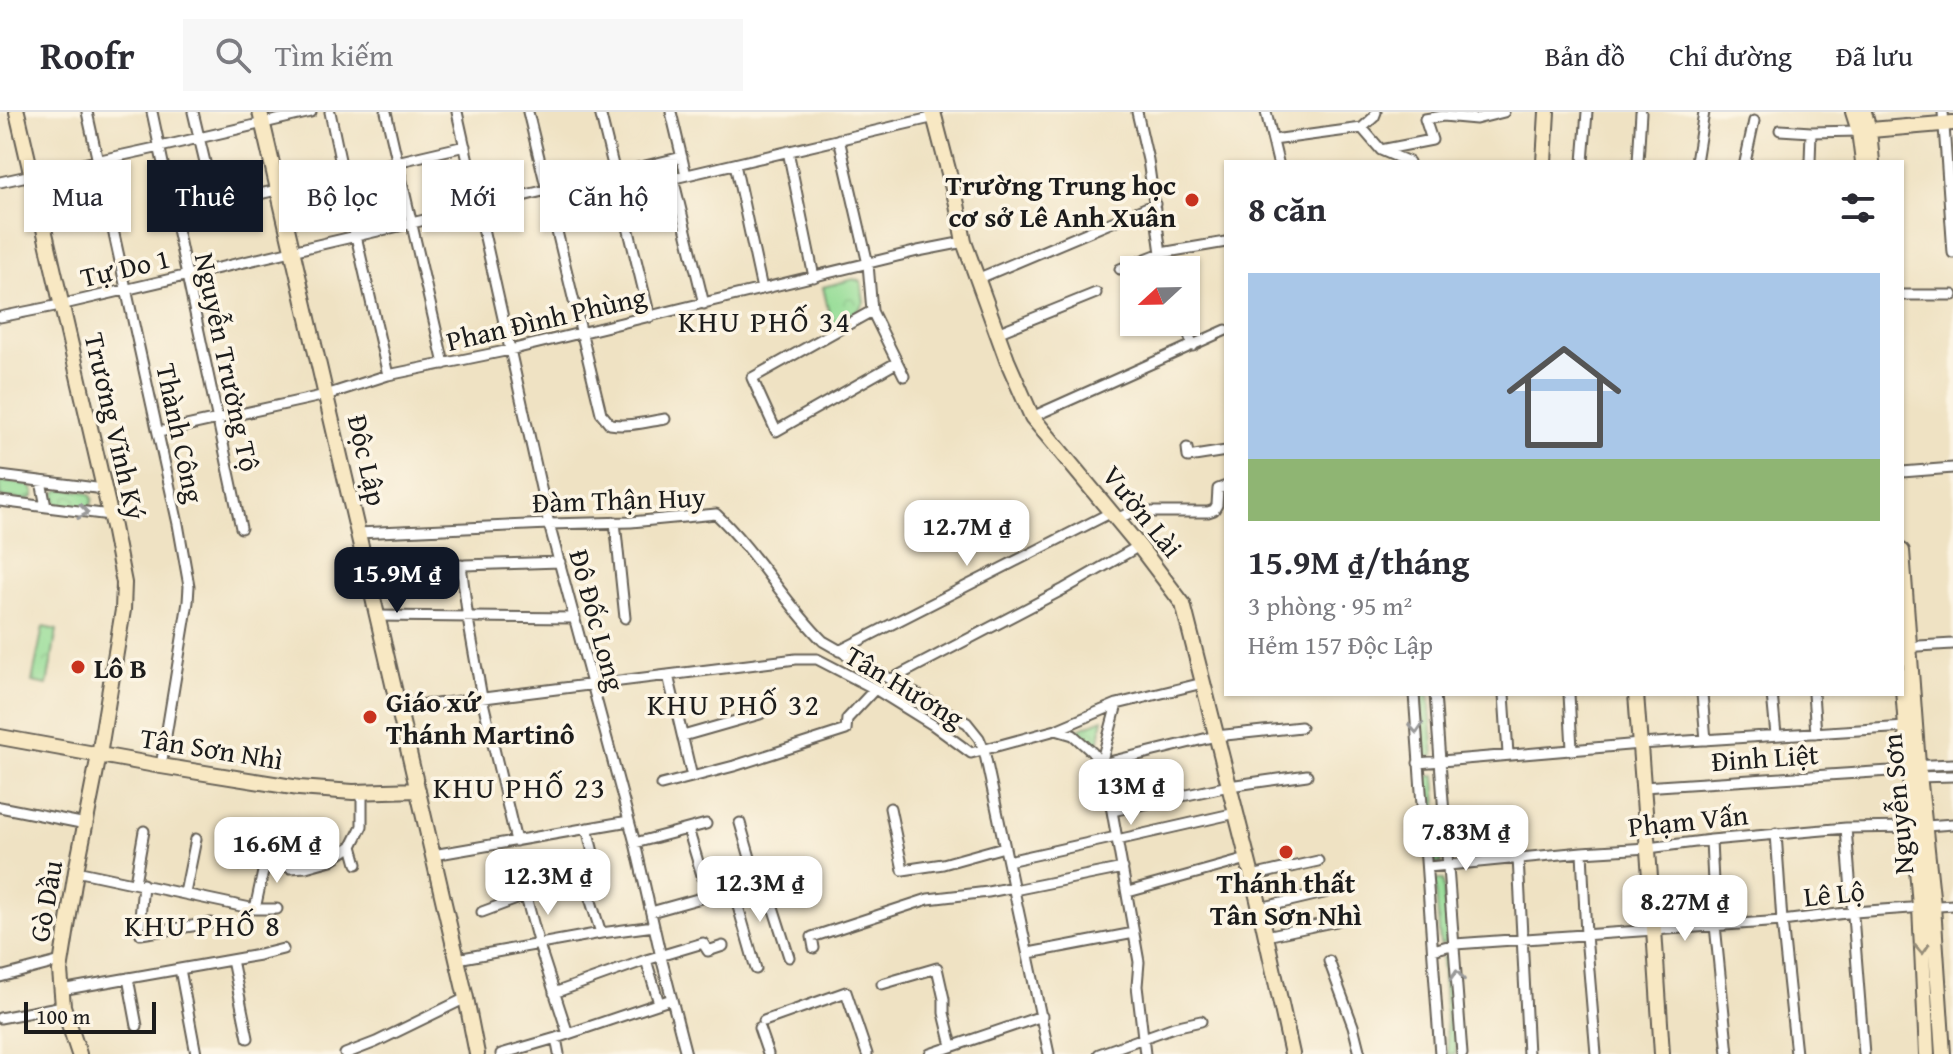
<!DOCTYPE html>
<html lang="vi">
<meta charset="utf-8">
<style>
body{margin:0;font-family:"Gentium Book Plus",serif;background:#f7f7f7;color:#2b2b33;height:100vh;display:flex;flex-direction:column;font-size:30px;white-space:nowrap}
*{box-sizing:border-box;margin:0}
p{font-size:26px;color:#7c7c81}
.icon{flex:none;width:44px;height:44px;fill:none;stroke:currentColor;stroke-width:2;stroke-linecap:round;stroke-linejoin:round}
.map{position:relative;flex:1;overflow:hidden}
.drawer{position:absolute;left:1224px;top:48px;width:680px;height:536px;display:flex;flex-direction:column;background:#fff;border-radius:0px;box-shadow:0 2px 6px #0004}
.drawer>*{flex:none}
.guide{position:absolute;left:24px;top:48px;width:760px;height:72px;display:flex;gap:16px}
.needle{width:52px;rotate:248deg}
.buttons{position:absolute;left:1120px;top:144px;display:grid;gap:16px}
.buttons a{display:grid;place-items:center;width:80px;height:80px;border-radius:0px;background:#fff;box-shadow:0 2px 6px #0004;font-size:40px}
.scale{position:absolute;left:24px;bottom:20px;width:132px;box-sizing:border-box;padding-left:8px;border:4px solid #1c1c1c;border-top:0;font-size:22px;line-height:28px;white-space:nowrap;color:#1c1c1c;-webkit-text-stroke:6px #fcf5e5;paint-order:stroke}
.price{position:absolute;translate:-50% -68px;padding:0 18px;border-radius:16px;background:#fff;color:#222;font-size:26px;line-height:52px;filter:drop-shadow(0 2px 4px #0008)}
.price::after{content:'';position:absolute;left:50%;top:48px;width:24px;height:18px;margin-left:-12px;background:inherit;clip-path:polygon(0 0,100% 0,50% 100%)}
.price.on{background:#111827;color:#fff}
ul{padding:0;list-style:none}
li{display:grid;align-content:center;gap:16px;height:424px;padding:0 24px}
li+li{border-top:2px solid #e1e1e2}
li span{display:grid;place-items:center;height:248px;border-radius:0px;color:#555}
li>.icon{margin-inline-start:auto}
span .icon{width:144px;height:144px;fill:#fffc;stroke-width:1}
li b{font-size:34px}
h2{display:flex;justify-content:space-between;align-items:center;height:96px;padding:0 24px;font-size:34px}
.pill{padding:0 28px;border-radius:0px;background:#fff;box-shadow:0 2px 6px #0004;font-size:28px;line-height:72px}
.pill.on{background:#111827;color:#fff}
header{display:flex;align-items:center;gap:48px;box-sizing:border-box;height:112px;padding:0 40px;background:#fff;border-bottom:2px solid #e1e1e2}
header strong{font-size:38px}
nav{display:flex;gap:44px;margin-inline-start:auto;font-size:28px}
.search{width:560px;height:72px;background:#f7f7f7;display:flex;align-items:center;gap:20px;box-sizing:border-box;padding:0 28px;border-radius:0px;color:#7c7c81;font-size:30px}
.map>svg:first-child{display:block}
</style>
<header>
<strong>Roofr</strong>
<div class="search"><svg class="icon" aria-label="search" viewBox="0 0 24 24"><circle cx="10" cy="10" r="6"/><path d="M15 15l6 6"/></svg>Tìm kiếm</div>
<nav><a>Bản đồ</a><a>Chỉ đường</a><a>Đã lưu</a></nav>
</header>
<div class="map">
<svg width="1953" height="942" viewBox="0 0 1953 942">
<defs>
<pattern id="park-crowns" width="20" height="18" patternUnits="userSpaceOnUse" patternTransform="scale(2)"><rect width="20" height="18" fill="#96dd97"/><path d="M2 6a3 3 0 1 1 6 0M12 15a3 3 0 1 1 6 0" fill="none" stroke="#81bd82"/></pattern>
</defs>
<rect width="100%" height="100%" fill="#fcf5e5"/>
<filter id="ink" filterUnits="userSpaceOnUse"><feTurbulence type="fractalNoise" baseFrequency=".0125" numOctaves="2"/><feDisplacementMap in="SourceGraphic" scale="16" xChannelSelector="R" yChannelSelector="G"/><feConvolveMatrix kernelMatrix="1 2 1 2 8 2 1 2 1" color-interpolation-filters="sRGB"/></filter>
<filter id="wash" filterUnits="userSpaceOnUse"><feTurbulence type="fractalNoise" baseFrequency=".006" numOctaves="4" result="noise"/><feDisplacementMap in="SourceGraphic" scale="32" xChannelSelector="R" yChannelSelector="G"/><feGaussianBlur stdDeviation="1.8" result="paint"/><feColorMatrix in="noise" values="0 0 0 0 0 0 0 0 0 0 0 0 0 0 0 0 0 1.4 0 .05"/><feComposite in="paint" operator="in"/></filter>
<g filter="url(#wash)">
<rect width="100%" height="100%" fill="#efe2c3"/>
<path fill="#96dd97" stroke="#597c5a" stroke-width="2" d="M1421,582H1429L1434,644L1425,645Z
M1427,664H1435L1441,752H1434Z
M1435,768H1443L1447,831L1440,832Z
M1450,845L1456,942H1448L1442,846Z"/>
<path fill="url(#park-crowns)" stroke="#597c5a" stroke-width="2" d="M677,51L679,60L627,73L624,63Z
M854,167L861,170L864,190L859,197L832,214L823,175Z
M0,369L29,373L34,380L33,385L27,388L0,385Z
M62,377C69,378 82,378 88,381C95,385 93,394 86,396C79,398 67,394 60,393L56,390L55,381Z
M43,515L57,518L47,573L32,570Z
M1103,607L1098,634L1076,618Z"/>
</g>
<g filter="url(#ink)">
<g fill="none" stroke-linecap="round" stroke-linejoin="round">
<defs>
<path id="street" d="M87,0L178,412L189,474L188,490L161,654
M152,0L241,416
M193,0L215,92
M330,0L356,124L388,263
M386,0L444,252
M457,0L549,412L635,731L661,845L686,942
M528,0L601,301L610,312C629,315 646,310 665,307
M600,0L650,205
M671,0L686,63
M1137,0L1148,48L1161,141L1166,158
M1266,0L1278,50
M1376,0L1374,5L1362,16L1381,38L1409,50
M1943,0L1953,141
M1780,18L1811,20L1859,19
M839,27L868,152L872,199L904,264
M1273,28L1362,16
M1381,38L1432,28L1425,7L1443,4L1476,7L1504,0
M788,39L814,165
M1583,50L1587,0
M1638,50L1641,0
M1696,50L1704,0
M1745,50L1754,9
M1810,50L1811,20
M735,52L762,177
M673,66L704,192
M0,70L160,35L311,0
M619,79L935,5
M174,102L465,34
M1120,157L1161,141L1226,130
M977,167L1155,92
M1902,183H1953
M872,199L752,266L776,319L896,251
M0,205L60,193L412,111L682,45
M1184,210L1193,234
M997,221L1096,181
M1032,305L1226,218
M159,320L326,283L388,263L510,238L918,139L964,130
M1187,336L1188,345L1226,339
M1902,360L1953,356
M0,364L104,377
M41,369L46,395
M0,389L110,403
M1115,407L1133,400H1208L1214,398L1217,393L1218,377L1226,374
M615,410L625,506
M358,421L549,412L631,410L716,402C757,441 784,490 823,529L967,611L979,626L984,638L1049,942
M461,453L468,507L482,586L516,729
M465,453L560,450
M377,504L575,506
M1902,535L1953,532
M839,539L1110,401
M668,563L692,665
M890,568L1064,477L1139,434
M1414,582L1440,942
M1435,582L1462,942
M1504,582L1508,642
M1569,582L1572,637
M1702,582L1706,628
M1772,582L1776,623
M1813,582L1816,621
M1117,592L1101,652L1216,624L1301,615
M398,593L436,592L796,547H817L875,577L933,613L971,641L1056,618L1073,623L1092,640L1101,652L1112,699L1139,850L1137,874L1145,942
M1058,617L1117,592L1203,571
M683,624L760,602
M1418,651L1640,632L1906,615
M1916,665L1953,664
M661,673L734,654L846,618L847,607L875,577
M1643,675L1890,659L1909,654L1953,652
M0,695L86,712
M890,696L903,758L943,752L1004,735
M1112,699L1229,674L1307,663
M740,711L757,770
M1846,716L1864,942
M688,717L708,783
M1776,721L1782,809L1796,942
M1117,728L1236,701
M1711,728L1715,813L1728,942
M635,731L706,712
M352,734L357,752
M340,740C324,730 297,732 279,735L277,750L290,756L306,755L331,748L352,734L362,714V680
M1582,740L1586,823L1596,942
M433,743L629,709
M1518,745L1528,942
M1008,749L1116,725
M1428,755L1582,740L1648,736L1711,728L1846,716L1913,715L1953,712
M76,759L255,797H277
M583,764L601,821
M1252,764L1318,749
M135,770L144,719
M143,772L139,818L141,822L211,811
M733,777L756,857
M1014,778L1123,756
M1128,780L1247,747
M185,781L196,727
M526,785L539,833L568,922
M1260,796L1328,780
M255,797L267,741
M482,800L597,757L587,716
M651,800L762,769L767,776L789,845
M1266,824L1337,809
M814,836L812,825L928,787L988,780L1014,775
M1433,838L1455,832L1782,809L1854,800L1953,793
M1029,841L1134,821
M457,847L601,821L654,814
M232,848L248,926
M1329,849L1353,914L1360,942
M180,857L196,942
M0,865L61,849
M128,866L137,914
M882,872L937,856L944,887V901L952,934
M61,878L259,843L283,837
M554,881L646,848
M659,891L646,848L703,831L708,839L723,834
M0,906L63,894
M764,909L846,880L867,942
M759,916L768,942
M556,926L559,942
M345,942L376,930L466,886
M501,942L556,926L672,887
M930,942L1042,904
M1099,942L1174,915L1201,909"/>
<path id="secondary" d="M17,0L113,415L124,471L123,498L99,643L76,759L60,859L63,894L79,942
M260,0L466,886L477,942
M933,0L957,92L964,130L1007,248L1032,305L1139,434L1183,492L1258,788L1292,942
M1853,0L1859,19L1863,50
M1864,0L1869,18L1872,50
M1859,19L1953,11
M1544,50L1547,0
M1902,439L1918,653L1933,794L1943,942
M1902,564L1920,795L1927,942
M1636,582L1654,817L1662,942
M0,625L161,654L299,676L353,680L418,678"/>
</defs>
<use href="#street" stroke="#666156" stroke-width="13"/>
<use href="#secondary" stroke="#666156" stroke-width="18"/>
<use href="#street" stroke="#fff" stroke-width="9"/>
<use href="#secondary" stroke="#f8e8c3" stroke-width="14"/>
</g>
<defs><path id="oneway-chevron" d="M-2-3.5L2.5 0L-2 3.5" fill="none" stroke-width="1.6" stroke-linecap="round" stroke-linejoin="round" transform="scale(2)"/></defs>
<g stroke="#999">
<use href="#oneway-chevron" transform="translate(83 400) rotate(8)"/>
<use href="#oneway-chevron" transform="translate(1416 616) rotate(86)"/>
<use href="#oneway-chevron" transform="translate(1457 864) rotate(-94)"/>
</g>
<use stroke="#958c78" href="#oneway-chevron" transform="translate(1922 837) rotate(87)"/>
</g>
<g fill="#c8321e" stroke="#fcf5e5" stroke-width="3">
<circle cx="1192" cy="88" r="8"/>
<circle cx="78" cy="555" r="8"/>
<circle cx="370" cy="605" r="8"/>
<circle cx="1286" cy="740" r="8"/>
</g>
<g text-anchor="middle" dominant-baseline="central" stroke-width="7" stroke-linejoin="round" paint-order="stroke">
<g font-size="28" font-weight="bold" fill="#1c1c1c" stroke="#fcf5e5" text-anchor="start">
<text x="1176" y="72" text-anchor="end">Trường Trung học<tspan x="1176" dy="32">cơ sở Lê Anh Xuân</tspan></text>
<text x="94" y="555">Lô B</text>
<text x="386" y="589">Giáo xứ<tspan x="386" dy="32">Thánh Martinô</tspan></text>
<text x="1286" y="770" text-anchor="middle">Thánh thất<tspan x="1286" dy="32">Tân Sơn Nhì</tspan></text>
</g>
<g font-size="28" fill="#1c1c1c" stroke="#fcf5e5">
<text transform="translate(125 155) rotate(-13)">Tự Do 1</text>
<text transform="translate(546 206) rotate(-13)">Phan Đình Phùng</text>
<text transform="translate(228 250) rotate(78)">Nguyễn Trường Tộ</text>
<text transform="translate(116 314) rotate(77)">Trương Vĩnh Ký</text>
<text transform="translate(181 321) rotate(78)">Thành Công</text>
<text transform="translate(368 348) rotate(77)">Độc Lập</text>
<text transform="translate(619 387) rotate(-2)">Đàm Thận Huy</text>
<text transform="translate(1143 399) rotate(51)">Vườn Lài</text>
<text transform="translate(598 508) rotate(75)">Đô Đốc Long</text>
<text transform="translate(905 574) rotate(31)">Tân Hương</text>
<text transform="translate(212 636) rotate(9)">Tân Sơn Nhì</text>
<text transform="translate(1765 645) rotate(-4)">Đinh Liệt</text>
<text transform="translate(1897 692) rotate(-95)">Nguyễn Sơn</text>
<text transform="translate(1688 708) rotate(-6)">Phạm Vấn</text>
<text transform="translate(1834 781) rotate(-6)">Lê Lộ</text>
<text transform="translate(45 789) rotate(-80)">Gò Dầu</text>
</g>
<g font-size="30" letter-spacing="2" fill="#1c1c1c" stroke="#fcf5e5">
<text x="765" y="209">KHU PHỐ 34</text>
<text x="734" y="592">KHU PHỐ 32</text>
<text x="520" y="675">KHU PHỐ 23</text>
<text x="203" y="813">KHU PHỐ 8</text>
</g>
</g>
</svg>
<div class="buttons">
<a><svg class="needle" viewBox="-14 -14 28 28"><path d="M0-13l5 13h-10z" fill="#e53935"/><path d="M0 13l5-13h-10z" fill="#7c7c81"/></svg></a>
</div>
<div class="scale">100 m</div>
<b class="price" style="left:967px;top:456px">12.7M ₫</b>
<b class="price on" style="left:397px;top:503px">15.9M ₫</b>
<b class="price" style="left:1131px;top:715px">13M ₫</b>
<b class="price" style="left:1466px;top:761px">7.83M ₫</b>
<b class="price" style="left:277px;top:773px">16.6M ₫</b>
<b class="price" style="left:548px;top:805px">12.3M ₫</b>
<b class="price" style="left:760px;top:812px">12.3M ₫</b>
<b class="price" style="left:1685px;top:831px">8.27M ₫</b>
<div class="guide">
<a class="pill">Mua</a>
<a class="pill on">Thuê</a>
<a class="pill">Bộ lọc</a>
<a class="pill">Mới</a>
<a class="pill">Căn hộ</a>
</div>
<section class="drawer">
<h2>8 căn<svg class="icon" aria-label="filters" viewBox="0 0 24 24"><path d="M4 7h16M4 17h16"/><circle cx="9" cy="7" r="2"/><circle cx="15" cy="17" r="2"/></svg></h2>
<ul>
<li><span style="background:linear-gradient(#a9c7e8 75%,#8fb573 0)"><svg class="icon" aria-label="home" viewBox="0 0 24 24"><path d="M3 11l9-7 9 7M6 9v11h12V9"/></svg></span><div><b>15.9M ₫/tháng</b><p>3 phòng · 95 m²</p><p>Hẻm 157 Độc Lập</p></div></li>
</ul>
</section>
</div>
